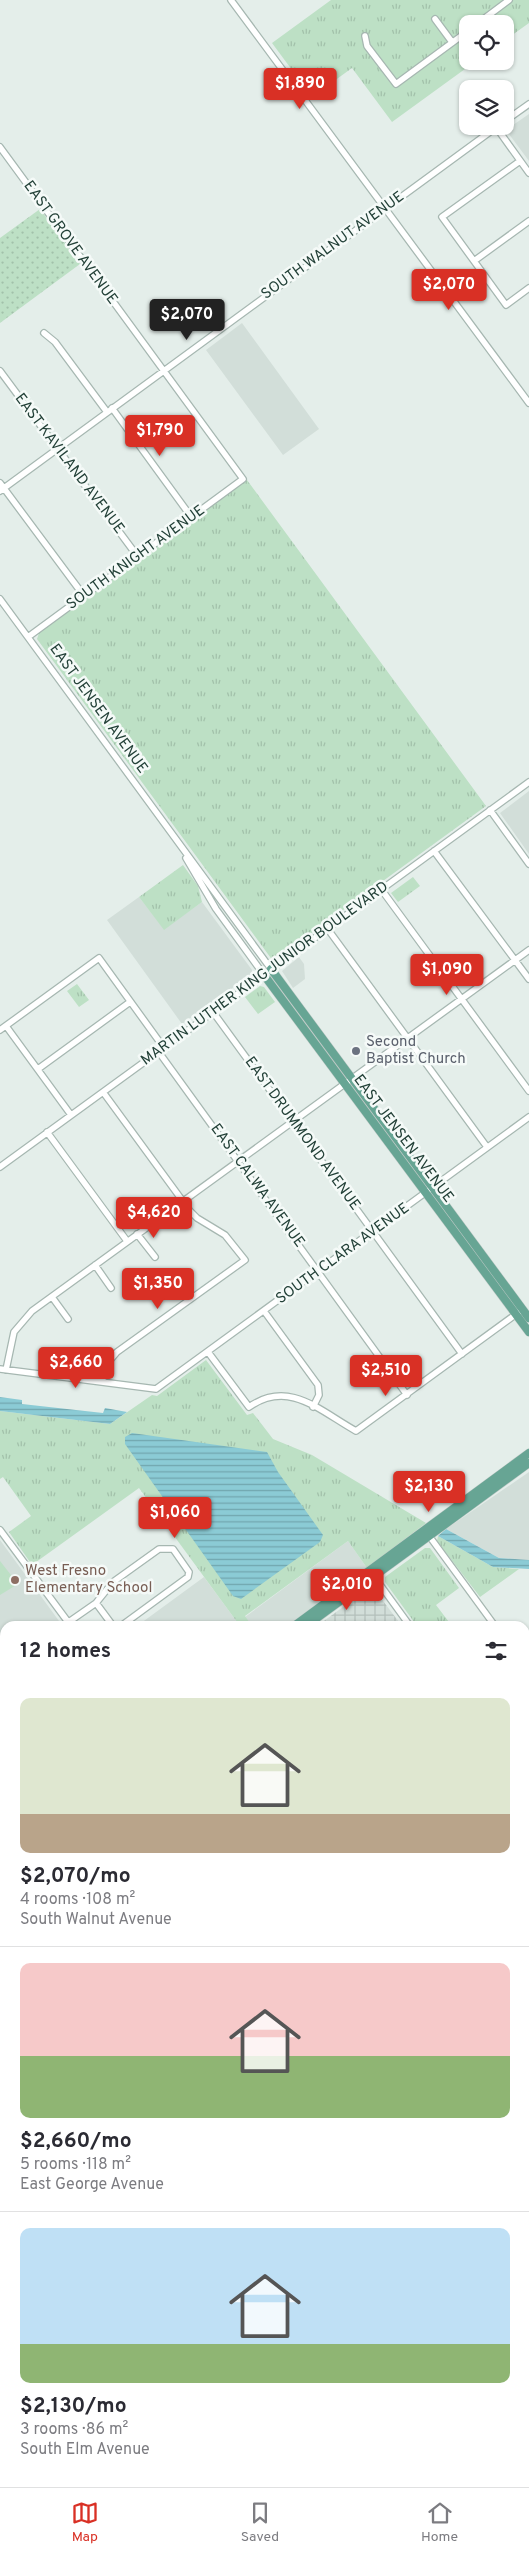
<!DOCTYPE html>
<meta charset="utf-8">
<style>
body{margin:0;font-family:Overpass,sans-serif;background:#f7f7f7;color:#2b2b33;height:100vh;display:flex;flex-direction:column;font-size:19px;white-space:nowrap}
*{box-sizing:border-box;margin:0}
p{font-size:16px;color:#7c7c81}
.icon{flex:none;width:28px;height:28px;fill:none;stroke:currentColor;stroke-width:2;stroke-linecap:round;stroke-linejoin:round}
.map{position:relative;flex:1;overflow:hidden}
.sheet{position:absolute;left:0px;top:1621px;width:530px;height:866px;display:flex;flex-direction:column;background:#fff;border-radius:15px 15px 0 0;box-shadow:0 1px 4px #0004}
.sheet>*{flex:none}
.fabs{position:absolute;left:459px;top:15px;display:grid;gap:10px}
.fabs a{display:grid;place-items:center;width:55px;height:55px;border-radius:10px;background:#fff;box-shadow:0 1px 4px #0004;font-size:25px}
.price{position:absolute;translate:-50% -42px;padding:0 11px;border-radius:5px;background:#d93025;color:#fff;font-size:16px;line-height:32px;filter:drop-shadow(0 1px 2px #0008)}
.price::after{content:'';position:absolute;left:50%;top:30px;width:15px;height:11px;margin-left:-8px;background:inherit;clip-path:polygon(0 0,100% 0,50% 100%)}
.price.active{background:#222;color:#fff}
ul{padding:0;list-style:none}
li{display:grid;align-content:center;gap:10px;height:265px;padding:0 20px}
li+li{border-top:1px solid #e1e1e2}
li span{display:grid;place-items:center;height:155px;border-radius:10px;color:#555}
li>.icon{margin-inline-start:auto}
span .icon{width:90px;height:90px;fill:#fffc;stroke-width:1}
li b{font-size:21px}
h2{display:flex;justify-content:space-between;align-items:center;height:60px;padding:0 20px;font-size:21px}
.menu{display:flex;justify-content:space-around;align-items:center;height:70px;border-top:1px solid #e1e1e2;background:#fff;font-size:14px;color:#7c7c81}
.menu a{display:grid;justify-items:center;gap:2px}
.menu .active{color:#d93025}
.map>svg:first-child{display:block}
</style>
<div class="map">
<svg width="529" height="2487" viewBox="0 0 529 2487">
<defs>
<pattern id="industrial-grid" width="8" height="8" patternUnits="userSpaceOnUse" patternTransform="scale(1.25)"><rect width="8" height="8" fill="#d2ded9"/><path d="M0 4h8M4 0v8" fill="none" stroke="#b4c0bb"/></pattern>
<pattern id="grass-tufts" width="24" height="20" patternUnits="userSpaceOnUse" patternTransform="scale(1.25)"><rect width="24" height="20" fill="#bde0c5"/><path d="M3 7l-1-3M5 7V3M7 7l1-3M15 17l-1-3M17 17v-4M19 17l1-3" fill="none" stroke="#a2c1aa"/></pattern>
<pattern id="park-dots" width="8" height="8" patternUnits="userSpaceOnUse" patternTransform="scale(1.25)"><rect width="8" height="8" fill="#bde0c5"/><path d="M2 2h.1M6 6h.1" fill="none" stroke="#a2c1aa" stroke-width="1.8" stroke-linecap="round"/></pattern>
<pattern id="water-rules" width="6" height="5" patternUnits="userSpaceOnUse" patternTransform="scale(1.25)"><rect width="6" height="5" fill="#8bcbd5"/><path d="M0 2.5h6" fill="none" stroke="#71a6ae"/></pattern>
</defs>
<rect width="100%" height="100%" fill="#e4eeea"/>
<path fill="#d2ded9" d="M529,114V161L506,130Z
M242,323L319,429L283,455L206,350Z
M529,791V854L500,813Z
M139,897L164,929L202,902L252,970V974L182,1024L107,920Z
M299,957L304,964L305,979L293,988L282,971Z
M529,1472V1560L499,1558L446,1529Z
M0,1540L59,1621L55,1626H5V1663L0,1666Z
M348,1541L367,1568L287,1626H252L245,1617Z
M204,1577L240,1626H137Z
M5,1678V1831L0,1835V1682Z
M529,2140V2242L525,2237V2143Z"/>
<path fill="url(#industrial-grid)" d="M369,1588L374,1589L402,1626H317Z
M529,1850V2125L525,2128V1852Z
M5,1855V2152L0,2155V1858Z
M5,2252V2452L0,2445V2257Z
M525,2258L529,2263V2478L525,2473Z
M447,2482L524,2483L527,2487H441Z
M59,2483L408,2482L412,2487H53Z"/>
<path fill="url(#grass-tufts)" d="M331,0H529V23L505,40V24H468V61H476L392,122L352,68L312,97L272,43Z
M247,480L486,806L273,961L37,639L39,633Z
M183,865L198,886L202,902L164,930L139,897Z
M413,877L420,886L398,902L391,893Z
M77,984L89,1000L79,1007L67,991Z
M260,986L264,987L275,1002L258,1014L245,997Z
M206,1360L247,1415L253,1413L273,1439L312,1455L426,1523L367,1568L348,1541L245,1616L252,1626H240L139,1488L32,1565L9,1532L31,1516L3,1477L0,1479V1411L110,1424L152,1395L157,1396Z
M438,1536L493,1567L519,1569L480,1597L437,1541Z
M425,1548H430L459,1588L436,1605L452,1626H417L385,1582V1577Z
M525,1726L529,1732V1769L525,1772Z"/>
<path fill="url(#park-dots)" d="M40,209L80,264L0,323V238Z"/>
<path fill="#bde0c5" d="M0,1561L18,1584L0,1595Z"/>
<path fill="url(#water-rules)" d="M0,1397L22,1400V1404L103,1413L105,1408L127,1412L110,1424L0,1411Z
M132,1433L267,1452L278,1472L323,1535L320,1542L241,1599L233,1596L125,1444V1437Z
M446,1529L499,1558L529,1560V1569L493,1567L438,1536Z"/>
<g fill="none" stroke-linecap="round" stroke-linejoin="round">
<defs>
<path id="minor" d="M231,0L529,403
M435,19L452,42
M477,24L509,0
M365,36L367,46L396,84L468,31
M505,121L529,104
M496,127L529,173
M0,147L243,479L28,637
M520,161L442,217L506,305L529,288
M474,261L529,221
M44,333L55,342L107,412
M0,371L138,557
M112,408L192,518
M0,483L84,596
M0,491L498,126
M0,599L271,969
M490,810L529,864
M434,851L529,979
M186,858L216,909L264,975
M381,889L529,1091
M327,928L487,1147
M213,1012L462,1354
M6,1026L71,1115
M0,1030L99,958L164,1048
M158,1051L407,1395
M38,1069L130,1002
M47,1132L127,1241
M0,1167L529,782
M137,1234L155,1257
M95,1265L111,1288
M52,1297L68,1319
M264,1311L318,1385L319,1395L313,1407
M208,1352L249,1407C289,1379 320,1411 356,1431L519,1312
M0,1369L156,1389L529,1117
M6,1370L14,1332L32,1311L529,950
M102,1382L106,1365L117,1352L245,1260L225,1235L197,1218L190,1211L103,1092
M0,1530L71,1626
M427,1533L495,1626
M373,1575L410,1626
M96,1603L113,1626
M63,1626L96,1603L113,1582L159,1549H173L189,1572L188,1577L121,1626
M525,1668L529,1673
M0,1673L5,1670
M525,2134L529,2131
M525,2247L529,2253
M0,2456L5,2463
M0,2470L5,2477
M9,2482L12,2487
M19,2482L22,2487
M414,2482L418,2487
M41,2487L47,2482"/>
<path id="major" d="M271,969L529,1318
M264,975L529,1332
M294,1626L529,1453
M306,1626L529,1463
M0,1839L5,1836
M0,1848L5,1845"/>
<path id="highway" d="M525,1814L529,1811
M525,1837L529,1835
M0,2168L5,2165
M0,2191L5,2187
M0,2216L5,2212
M0,2240L5,2236"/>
</defs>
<use href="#minor" stroke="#a6b7b1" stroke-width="8"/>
<use href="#major" stroke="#c1cac7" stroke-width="9"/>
<use href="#highway" stroke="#c1cac7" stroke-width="11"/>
<use href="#minor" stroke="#fff" stroke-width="5.5"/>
<use href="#major" stroke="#67a594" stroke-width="8"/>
<use href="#highway" stroke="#2d6f5f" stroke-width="9"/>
<path stroke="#5d7c73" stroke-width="1" stroke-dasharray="10 5" stroke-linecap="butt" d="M525,2475L529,2481"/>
</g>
<circle fill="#6b7280" stroke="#f5faf8" stroke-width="2" cx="356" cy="1051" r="5"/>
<circle fill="#8d6e63" stroke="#f5faf8" stroke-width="2" cx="15" cy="1580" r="5"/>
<g text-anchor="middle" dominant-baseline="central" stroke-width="5" stroke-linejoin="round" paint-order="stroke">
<g font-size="15" fill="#234138" stroke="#f5faf8">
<text transform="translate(70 243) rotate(54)">EAST GROVE AVENUE</text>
<text transform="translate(333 246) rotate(-36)">SOUTH WALNUT AVENUE</text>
<text transform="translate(69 464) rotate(53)">EAST KAVILAND AVENUE</text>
<text transform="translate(136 558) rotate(-36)">SOUTH KNIGHT AVENUE</text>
<text transform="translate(98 709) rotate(54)">EAST JENSEN AVENUE</text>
<text transform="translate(265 974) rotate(-36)">MARTIN LUTHER KING JUNIOR BOULEVARD</text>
<text transform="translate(302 1134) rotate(54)">EAST DRUMMOND AVENUE</text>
<text transform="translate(403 1139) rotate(53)">EAST JENSEN AVENUE</text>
<text transform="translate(257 1186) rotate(54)">EAST CALWA AVENUE</text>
<text transform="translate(343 1254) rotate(-36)">SOUTH CLARA AVENUE</text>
</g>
<g font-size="15" fill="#5b616d" stroke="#f5faf8" text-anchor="start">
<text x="366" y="1042">Second<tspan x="366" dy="17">Baptist Church</tspan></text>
</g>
<g font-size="15" fill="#785e54" stroke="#f5faf8" text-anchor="start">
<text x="25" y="1571">West Fresno<tspan x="25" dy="17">Elementary School</tspan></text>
</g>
</g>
</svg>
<div class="fabs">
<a><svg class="icon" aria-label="locate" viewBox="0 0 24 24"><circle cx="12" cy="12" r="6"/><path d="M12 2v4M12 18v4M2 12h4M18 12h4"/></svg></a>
<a><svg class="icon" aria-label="layers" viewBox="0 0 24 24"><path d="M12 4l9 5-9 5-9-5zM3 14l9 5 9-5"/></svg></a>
</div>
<b class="price" style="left:300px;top:110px">$1,890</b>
<b class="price" style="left:449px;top:311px">$2,070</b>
<b class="price active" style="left:187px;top:341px">$2,070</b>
<b class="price" style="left:160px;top:457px">$1,790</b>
<b class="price" style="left:447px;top:996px">$1,090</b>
<b class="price" style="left:154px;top:1239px">$4,620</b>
<b class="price" style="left:158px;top:1310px">$1,350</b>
<b class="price" style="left:76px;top:1389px">$2,660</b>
<b class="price" style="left:386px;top:1397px">$2,510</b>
<b class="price" style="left:429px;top:1513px">$2,130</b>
<b class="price" style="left:175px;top:1539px">$1,060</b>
<b class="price" style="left:347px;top:1611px">$2,010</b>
<section class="sheet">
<h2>12 homes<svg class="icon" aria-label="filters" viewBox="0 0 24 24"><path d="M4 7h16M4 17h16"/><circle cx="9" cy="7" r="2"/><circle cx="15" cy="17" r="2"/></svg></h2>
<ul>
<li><span style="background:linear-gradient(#dfe7d0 75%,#b9a48a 0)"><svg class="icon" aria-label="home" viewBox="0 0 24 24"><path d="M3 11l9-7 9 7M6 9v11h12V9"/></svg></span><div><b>$2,070/mo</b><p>4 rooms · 108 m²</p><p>South Walnut Avenue</p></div></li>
<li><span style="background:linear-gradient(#f6c9c9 60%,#8fb573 0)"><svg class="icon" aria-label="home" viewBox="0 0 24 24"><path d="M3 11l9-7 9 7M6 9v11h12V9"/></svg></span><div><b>$2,660/mo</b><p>5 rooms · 118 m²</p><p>East George Avenue</p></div></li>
<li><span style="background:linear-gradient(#bfe0f5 75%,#8fb573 0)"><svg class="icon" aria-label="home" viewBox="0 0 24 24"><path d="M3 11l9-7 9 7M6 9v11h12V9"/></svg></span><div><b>$2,130/mo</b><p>3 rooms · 86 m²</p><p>South Elm Avenue</p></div></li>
</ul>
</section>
</div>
<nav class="menu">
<a class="active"><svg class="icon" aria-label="map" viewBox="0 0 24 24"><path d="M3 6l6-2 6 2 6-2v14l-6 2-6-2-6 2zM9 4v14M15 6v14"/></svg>Map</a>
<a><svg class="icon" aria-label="saved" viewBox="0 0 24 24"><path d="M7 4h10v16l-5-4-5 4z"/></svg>Saved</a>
<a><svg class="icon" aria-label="home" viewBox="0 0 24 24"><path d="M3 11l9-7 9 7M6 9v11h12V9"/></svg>Home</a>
</nav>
